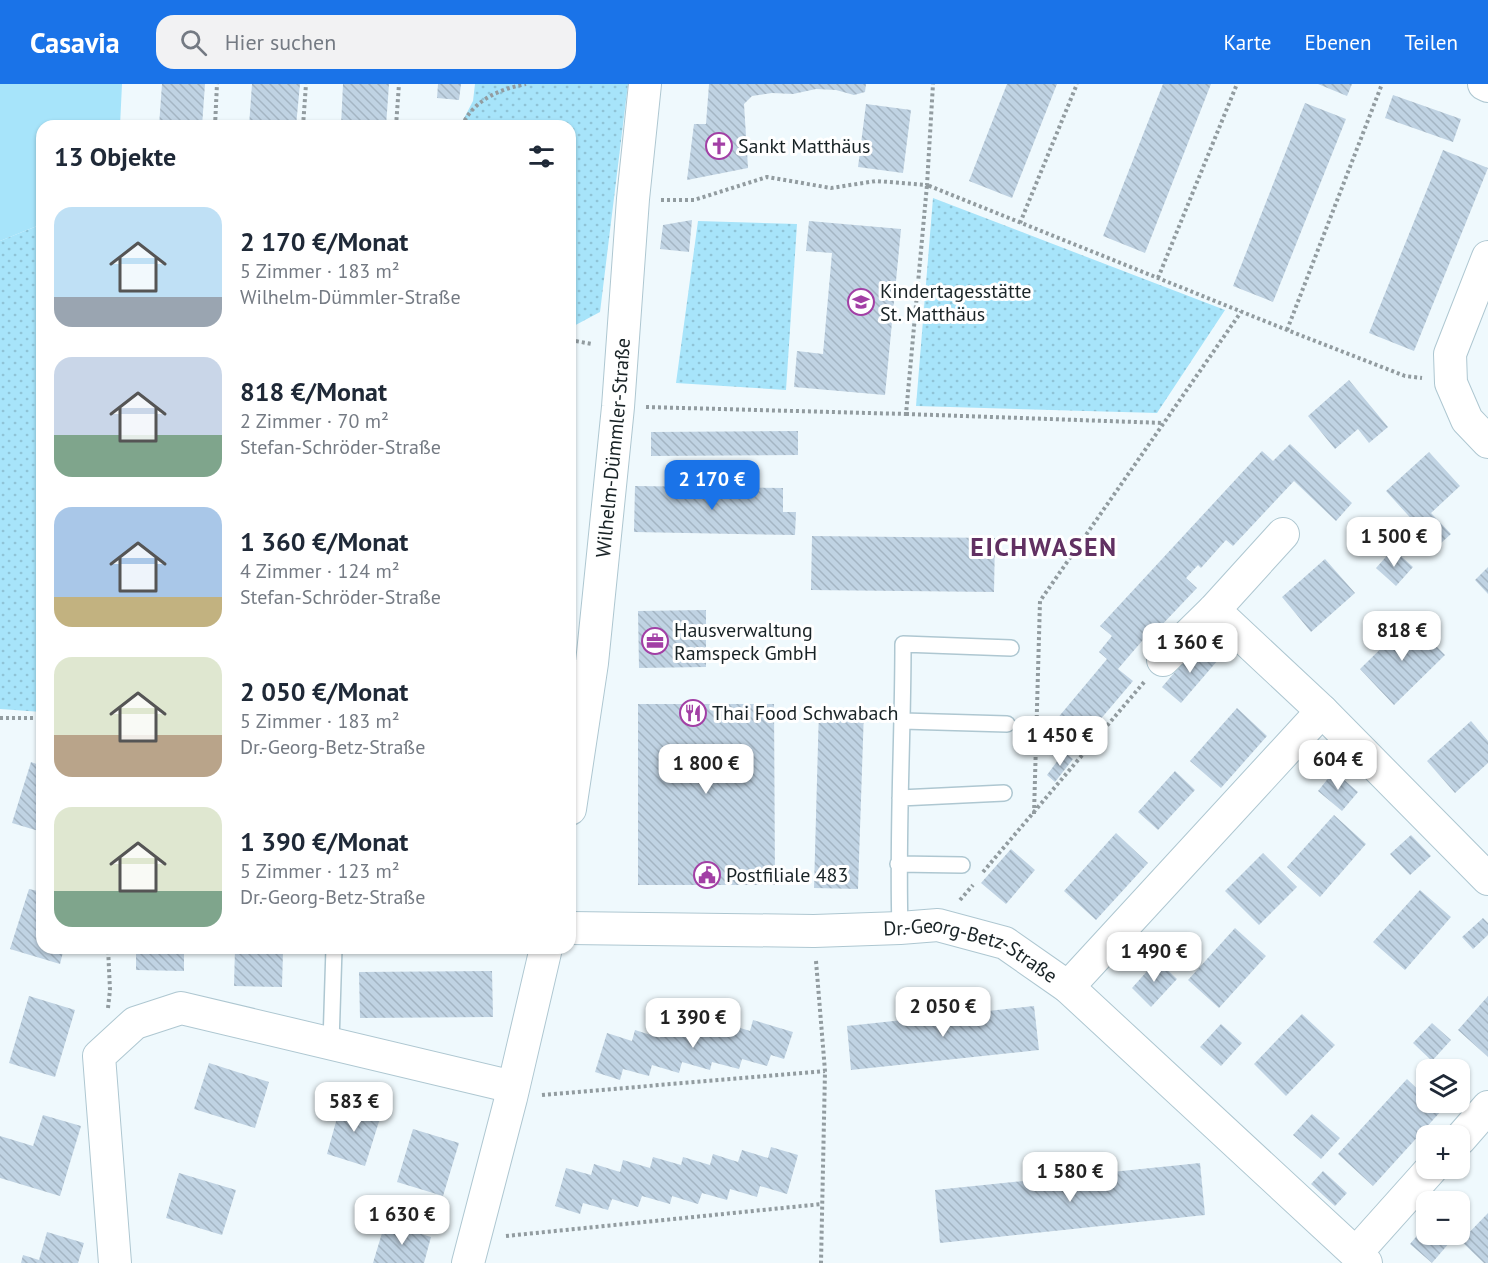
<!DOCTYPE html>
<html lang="de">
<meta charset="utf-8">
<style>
body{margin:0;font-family:"PT Sans",sans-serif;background:#f2f2f3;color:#1f2937;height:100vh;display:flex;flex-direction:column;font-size:22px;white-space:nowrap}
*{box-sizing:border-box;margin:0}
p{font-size:20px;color:#747a83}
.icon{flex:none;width:33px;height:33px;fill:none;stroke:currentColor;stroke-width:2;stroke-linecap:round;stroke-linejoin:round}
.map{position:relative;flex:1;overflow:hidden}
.drawer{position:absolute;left:36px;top:36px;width:540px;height:834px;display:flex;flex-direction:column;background:#fff;border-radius:18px;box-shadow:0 2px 4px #0004}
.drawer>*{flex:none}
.tools{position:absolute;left:1416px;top:975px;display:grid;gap:12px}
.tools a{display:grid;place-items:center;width:54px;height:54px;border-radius:12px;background:#fff;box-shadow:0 2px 4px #0004;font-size:30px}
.price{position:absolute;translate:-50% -51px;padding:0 14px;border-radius:12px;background:#fff;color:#222;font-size:20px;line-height:39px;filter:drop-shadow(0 2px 3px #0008)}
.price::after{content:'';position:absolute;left:50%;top:36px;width:18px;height:14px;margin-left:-9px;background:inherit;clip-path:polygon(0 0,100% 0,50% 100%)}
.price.on{background:#1a73e8;color:#fff}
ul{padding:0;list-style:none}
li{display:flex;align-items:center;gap:18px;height:150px;padding:0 18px}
li span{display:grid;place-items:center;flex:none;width:168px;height:120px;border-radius:18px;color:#555}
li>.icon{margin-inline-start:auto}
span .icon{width:72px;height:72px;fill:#fffc;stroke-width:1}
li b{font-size:26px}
h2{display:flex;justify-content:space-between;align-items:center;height:72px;padding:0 18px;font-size:26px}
header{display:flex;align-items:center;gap:36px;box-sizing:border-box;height:84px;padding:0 30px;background:#1a73e8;color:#fff}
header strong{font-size:28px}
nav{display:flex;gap:33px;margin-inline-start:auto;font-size:21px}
.search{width:420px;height:54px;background:#f2f2f3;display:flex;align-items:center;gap:15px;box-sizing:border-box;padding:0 21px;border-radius:18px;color:#747a83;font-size:22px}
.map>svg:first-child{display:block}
</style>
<header>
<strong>Casavia</strong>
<div class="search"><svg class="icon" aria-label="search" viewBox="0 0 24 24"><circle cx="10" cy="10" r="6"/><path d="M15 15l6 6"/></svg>Hier suchen</div>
<nav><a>Karte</a><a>Ebenen</a><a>Teilen</a></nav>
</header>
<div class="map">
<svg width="1488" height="1179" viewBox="0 0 1488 1179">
<defs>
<pattern id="park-dots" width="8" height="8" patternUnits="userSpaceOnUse" patternTransform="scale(1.5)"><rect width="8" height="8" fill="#a7e4fa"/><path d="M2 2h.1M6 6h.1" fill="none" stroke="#8fc3d6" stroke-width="1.8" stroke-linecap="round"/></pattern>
<pattern id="building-back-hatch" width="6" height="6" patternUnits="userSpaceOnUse" patternTransform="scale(1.5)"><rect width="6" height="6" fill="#c0d3e3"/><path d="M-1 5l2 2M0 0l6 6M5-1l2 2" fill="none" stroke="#a4b5c3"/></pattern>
</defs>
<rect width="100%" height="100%" fill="#eff9fd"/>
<path fill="#a7e4fa" d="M0,0H122L120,42H42V140L0,157Z"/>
<path fill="url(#park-dots)" d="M475,0H628L600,228L570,244V42H460L473,17Z
M933,114L1225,226L1157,329L916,322Z
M698,137L797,140L786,306L676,299Z
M42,140V628L0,625V157Z"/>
<path fill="url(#building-back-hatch)" d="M162,0H205L202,42H159Z
M252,0H300L296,42H249Z
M343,0H389L386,42H341Z
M438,0H461L459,16L437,14Z
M709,0H866L865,8L854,11L836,6L816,5L793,10L772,9L752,12L744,20L748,84L687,96L694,40H706Z
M1007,0H1057L1012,114L969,97Z
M1163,0H1211L1145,169L1103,152Z
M1318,0H1352L1347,12Z
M1393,11L1461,35L1453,58L1385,34Z
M1305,19L1346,35L1273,218L1233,202Z
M866,20L911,26L903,89L858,83Z
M1443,66L1488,84L1414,267L1369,249Z
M692,136L689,168L660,165L663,141Z
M809,137L901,145L885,311L794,303L797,267L823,270L832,169L806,167Z
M1349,296L1388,343L1369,359L1358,345L1335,365L1308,332Z
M798,347V371L651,372V348Z
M1290,360L1352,419L1336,437L1294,397L1233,462L1226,456L1201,484L1198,481L1186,494L1197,504L1157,546L1154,543L1118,585L1133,597L1076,664L1051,642L1107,575L1099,568L1112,552L1100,542L1262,367L1273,377Z
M1429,368L1460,402L1431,429L1451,450L1431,468L1412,446L1417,441L1386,407Z
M635,402L783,404V428H796L795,451L634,448Z
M812,452L995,454L994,508L811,506Z
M1393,465L1413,483L1396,502L1376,484Z
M1325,475L1355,509L1311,548L1282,513Z
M1488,483V510L1475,496Z
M706,526V583L639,584L638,527Z
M1410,536L1445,571L1394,621L1360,585Z
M1199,560L1218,576L1181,619L1162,603Z
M638,620H774L775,801H638Z
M819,624L864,626L858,805L814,804Z
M1237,624L1267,652L1221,704L1190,677Z
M1471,637L1488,657V679L1455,709L1427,677Z
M1064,668L1073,675L1055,698L1047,691Z
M31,678L42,682V748L12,739Z
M1175,687L1195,706L1158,746L1138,728Z
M1334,687L1358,708L1342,727L1318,707Z
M1334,731L1366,760L1320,813L1287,783Z
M1116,749L1148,779L1096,836L1064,807Z
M1411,751L1431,772L1410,791L1390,770Z
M1011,765L1035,786L1006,820L981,799Z
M1263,769L1297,803L1259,841L1225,807Z
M29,805L42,808V864H64L60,880L10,865Z
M1420,806L1451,833L1405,886L1373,858Z
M1483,834L1488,839V851L1473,865L1462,853Z
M1235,844L1266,872L1219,924L1188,896Z
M136,864H184V887L136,886Z
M235,864H321V867H283L282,903L234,902Z
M1157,876L1177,895L1151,923L1132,904Z
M492,887L493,933L360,934L359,888Z
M29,912L75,926L55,993L9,979Z
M1488,912V973L1458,946Z
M1034,922L1039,966L851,986L847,942Z
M1302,930L1335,961L1286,1012L1254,980Z
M753,936L793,948L784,975L771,971L767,982L742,975L739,985L712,978L710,986L682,978L679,989L652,981L649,992L623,985L620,996L595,988L607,949L632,957L635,946L660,954L664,942L690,950L693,939L721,948L724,939L750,947Z
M1432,939L1451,956L1432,977L1413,959Z
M1221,940L1242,959L1221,982L1200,963Z
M209,979L269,998L255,1044L194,1025Z
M1407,995L1426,1013V1018H1433L1442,1026L1373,1102L1338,1070Z
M342,1016L382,1028L365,1082L327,1070Z
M1312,1030L1340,1054L1321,1075L1293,1051Z
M43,1031L81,1042L60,1112L0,1094V1052L33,1062Z
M413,1045L459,1059L443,1112L397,1098Z
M771,1063L798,1071L787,1110L760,1102L757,1113L730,1105L727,1116L702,1109L698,1120L672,1112L670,1120L642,1112L638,1123L612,1115L608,1126L583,1119L580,1130L555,1122L566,1084L591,1091L594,1080L620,1088L623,1076L650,1084L653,1073L681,1081L683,1073L710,1081L713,1070L738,1078L742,1066L768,1074Z
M1200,1079L1205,1131L940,1159L935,1106Z
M1323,1087L1347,1109L1335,1122L1311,1100Z
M179,1089L236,1106L222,1151L166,1134Z
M1488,1129V1179H1484L1461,1157Z
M385,1139L431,1153L424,1179H373Z
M1426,1141V1150H1441L1450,1158L1432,1179L1410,1160Z
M47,1148L84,1159L78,1179H21L23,1171L39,1176Z"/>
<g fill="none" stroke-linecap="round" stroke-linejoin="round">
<defs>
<path id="service" d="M903,637L1007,640
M900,714L1004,709
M898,780L962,781
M900,844C897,750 903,655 903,560L1011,564
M331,959L334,864"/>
<g id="minor">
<path d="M1484,0L1488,2"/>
<path d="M1488,173L1450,270L1451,299L1467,336L1488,358"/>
<path d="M1214,526L1322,627L1488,795"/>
<path d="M1163,576L1214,526L1283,450"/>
<path id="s1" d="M570,725L592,579L618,323L633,115L645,0"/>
<path id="s2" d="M570,844L814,847L900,844L938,841L1005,859L1068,903L1366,1179"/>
<path d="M1068,903L1322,627"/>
<path d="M1460,1055L1488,1023"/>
<path d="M1356,1169L1432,1084"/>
<path d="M115,1179L99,972L135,939L181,924L513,1003"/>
<path d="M468,1179L511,1014L546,864"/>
</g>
</defs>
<use href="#service" stroke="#aec7d1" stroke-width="18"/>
<use href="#minor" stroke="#aec7d1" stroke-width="34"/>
<path stroke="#929ca0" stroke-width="4" stroke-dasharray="3 3" stroke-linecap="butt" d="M215,42L217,0
M303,42L306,0
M396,42L399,0
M462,42C473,16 500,5 526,0
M661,116H694L767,93L831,104L876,97L927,101L933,0
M1020,139L1077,0
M1158,194L1237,0
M1287,246L1382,0
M570,256L592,260
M646,323L906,330L927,101L1287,246L1405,292L1422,294
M906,330L1164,339
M0,634H42
M1034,730L1040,517L1241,228
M983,788L1145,597
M960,816L973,801
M816,877L825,987L821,1179
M108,924L110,906L108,864
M542,1011L825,987
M506,1152L822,1120"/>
<use href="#service" stroke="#fff" stroke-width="15"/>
<use href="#minor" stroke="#fff" stroke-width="32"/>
</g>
<defs>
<symbol id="church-ring" viewBox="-11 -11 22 22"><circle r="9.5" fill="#fff" stroke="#a23fa5" stroke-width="1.5"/><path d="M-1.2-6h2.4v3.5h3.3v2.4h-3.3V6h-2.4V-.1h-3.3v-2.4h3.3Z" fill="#a23fa5"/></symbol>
<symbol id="school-ring" viewBox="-11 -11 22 22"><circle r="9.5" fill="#fff" stroke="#a23fa5" stroke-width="1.5"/><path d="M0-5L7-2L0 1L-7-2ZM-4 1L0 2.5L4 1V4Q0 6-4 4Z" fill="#a23fa5"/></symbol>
<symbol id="office-ring" viewBox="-11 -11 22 22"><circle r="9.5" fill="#fff" stroke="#a23fa5" stroke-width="1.5"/><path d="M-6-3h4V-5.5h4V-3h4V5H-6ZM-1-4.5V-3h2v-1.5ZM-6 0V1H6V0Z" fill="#a23fa5"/></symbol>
<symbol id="restaurant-ring" viewBox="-11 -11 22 22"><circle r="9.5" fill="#fff" stroke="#a23fa5" stroke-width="1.5"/><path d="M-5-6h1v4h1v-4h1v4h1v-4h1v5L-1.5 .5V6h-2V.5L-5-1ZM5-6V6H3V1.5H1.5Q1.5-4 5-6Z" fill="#a23fa5"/></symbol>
<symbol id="civic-ring" viewBox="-11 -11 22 22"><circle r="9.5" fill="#fff" stroke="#a23fa5" stroke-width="1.5"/><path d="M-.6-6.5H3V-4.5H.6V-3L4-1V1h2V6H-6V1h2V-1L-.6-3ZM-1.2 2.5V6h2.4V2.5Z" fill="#a23fa5"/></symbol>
</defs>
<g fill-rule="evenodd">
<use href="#church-ring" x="704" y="47" width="30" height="30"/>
<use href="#school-ring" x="846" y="203" width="30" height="30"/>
<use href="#office-ring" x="640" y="542" width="30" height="30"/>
<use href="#restaurant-ring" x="678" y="614" width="30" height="30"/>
<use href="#civic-ring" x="692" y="776" width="30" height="30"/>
</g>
<g text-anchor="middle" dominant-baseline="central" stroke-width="6" stroke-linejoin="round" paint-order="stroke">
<g font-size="20" fill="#192326" stroke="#fff" text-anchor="start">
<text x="738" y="62">Sankt Matthäus</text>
<text x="880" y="207">Kindertagesstätte<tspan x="880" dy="23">St. Matthäus</tspan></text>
<text x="674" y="546">Hausverwaltung<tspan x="674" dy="23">Ramspeck GmbH</tspan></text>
<text x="712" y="629">Thai Food Schwabach</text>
<text x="726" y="791">Postfiliale 483</text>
</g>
<g font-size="20" fill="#192326" stroke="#fff">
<text stroke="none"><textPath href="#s1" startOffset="364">Wilhelm-Dümmler-Straße</textPath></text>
<text stroke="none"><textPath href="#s2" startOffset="406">Dr.-Georg-Betz-Straße</textPath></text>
</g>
<g font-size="26" font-weight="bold" letter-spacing="1.5" fill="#613062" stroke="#fff">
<text x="1044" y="462">EICHWASEN</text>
</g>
</g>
</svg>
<div class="tools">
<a><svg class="icon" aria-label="layers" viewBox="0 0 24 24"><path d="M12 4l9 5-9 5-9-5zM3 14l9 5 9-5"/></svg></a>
<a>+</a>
<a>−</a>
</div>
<b class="price on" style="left:712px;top:427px">2 170 €</b>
<b class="price" style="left:1394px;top:484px">1 500 €</b>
<b class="price" style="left:1402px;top:578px">818 €</b>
<b class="price" style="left:1190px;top:590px">1 360 €</b>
<b class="price" style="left:1060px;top:683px">1 450 €</b>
<b class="price" style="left:1338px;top:707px">604 €</b>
<b class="price" style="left:706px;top:711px">1 800 €</b>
<b class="price" style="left:1154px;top:899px">1 490 €</b>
<b class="price" style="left:943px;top:954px">2 050 €</b>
<b class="price" style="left:693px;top:965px">1 390 €</b>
<b class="price" style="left:354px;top:1049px">583 €</b>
<b class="price" style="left:1070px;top:1119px">1 580 €</b>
<b class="price" style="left:402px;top:1162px">1 630 €</b>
<section class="drawer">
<h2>13 Objekte<svg class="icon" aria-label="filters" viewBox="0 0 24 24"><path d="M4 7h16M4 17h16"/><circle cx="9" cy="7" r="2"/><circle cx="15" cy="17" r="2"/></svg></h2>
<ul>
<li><span style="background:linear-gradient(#bfe0f5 75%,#9aa5b1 0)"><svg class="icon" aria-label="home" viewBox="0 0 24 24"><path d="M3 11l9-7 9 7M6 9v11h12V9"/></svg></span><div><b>2 170 €/Monat</b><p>5 Zimmer · 183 m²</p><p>Wilhelm-Dümmler-Straße</p></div></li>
<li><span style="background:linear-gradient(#c9d6e8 65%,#7fa58c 0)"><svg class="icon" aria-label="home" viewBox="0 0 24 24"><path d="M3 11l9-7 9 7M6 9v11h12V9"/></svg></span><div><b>818 €/Monat</b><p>2 Zimmer · 70 m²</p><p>Stefan-Schröder-Straße</p></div></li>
<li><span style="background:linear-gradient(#a9c7e8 75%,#c2b280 0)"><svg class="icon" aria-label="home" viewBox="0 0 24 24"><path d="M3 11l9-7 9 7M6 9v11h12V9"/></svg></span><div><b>1 360 €/Monat</b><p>4 Zimmer · 124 m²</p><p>Stefan-Schröder-Straße</p></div></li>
<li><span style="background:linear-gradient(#dfe7d0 65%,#b9a48a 0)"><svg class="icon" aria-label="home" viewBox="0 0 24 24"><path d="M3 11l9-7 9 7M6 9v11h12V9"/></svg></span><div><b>2 050 €/Monat</b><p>5 Zimmer · 183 m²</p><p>Dr.-Georg-Betz-Straße</p></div></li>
<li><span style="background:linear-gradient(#dfe7d0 70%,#7fa58c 0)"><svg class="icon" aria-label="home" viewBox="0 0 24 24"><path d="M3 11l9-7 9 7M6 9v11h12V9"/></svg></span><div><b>1 390 €/Monat</b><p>5 Zimmer · 123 m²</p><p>Dr.-Georg-Betz-Straße</p></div></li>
</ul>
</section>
</div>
